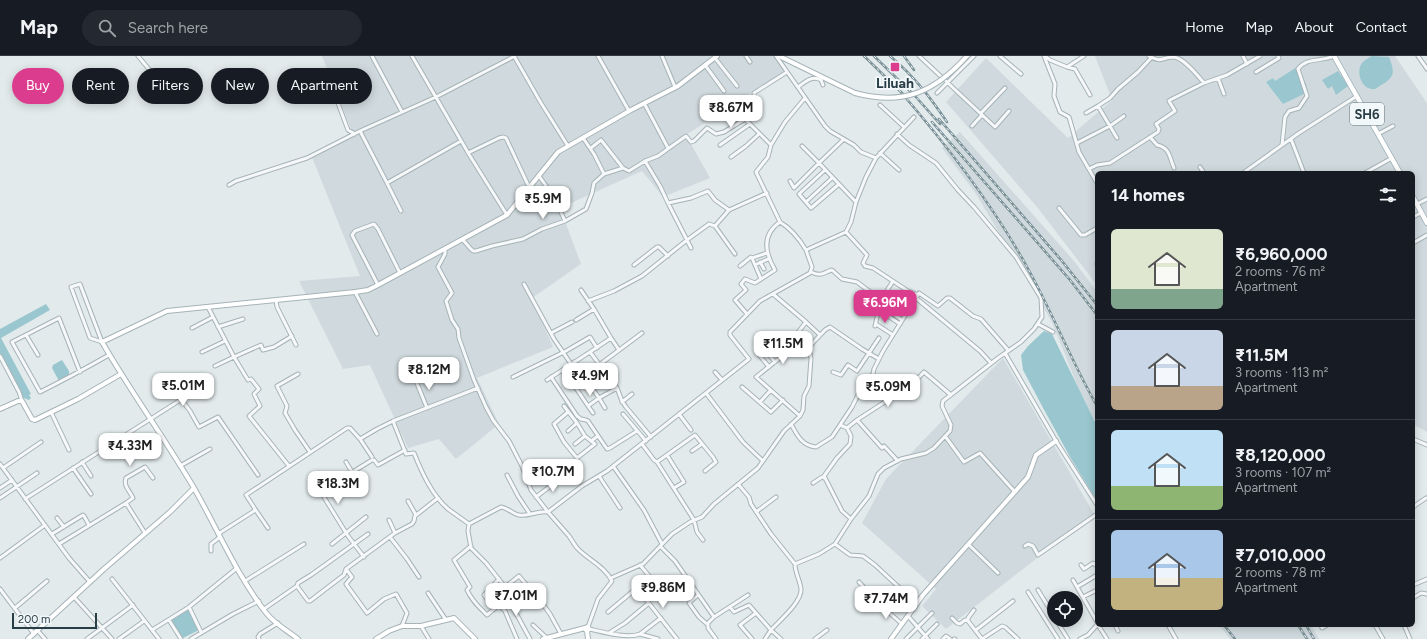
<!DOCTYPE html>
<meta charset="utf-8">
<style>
body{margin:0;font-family:Figtree,sans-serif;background:#242831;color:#f1f3f6;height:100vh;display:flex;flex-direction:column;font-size:15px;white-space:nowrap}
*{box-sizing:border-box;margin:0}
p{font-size:13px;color:#9ea1a6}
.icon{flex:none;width:22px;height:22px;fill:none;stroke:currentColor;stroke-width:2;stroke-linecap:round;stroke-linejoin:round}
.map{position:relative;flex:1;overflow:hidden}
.sheet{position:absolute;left:1095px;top:115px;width:320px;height:456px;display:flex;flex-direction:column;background:#171b24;border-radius:6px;box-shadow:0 2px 10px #0003}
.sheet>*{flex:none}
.top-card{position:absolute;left:12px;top:12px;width:380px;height:36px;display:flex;gap:8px}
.buttons{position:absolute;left:1047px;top:535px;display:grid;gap:8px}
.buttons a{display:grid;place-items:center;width:36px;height:36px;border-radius:50%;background:#171b24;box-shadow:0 2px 10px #0003;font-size:20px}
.scale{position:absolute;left:12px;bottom:10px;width:85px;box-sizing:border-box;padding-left:4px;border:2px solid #283e46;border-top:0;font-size:11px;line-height:14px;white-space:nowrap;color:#283e46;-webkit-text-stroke:3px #f2f7f9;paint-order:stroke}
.price{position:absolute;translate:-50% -34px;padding:0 9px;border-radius:8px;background:#fff;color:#222;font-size:13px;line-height:26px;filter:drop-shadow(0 1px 2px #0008)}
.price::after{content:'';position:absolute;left:50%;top:24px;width:12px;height:9px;margin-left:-6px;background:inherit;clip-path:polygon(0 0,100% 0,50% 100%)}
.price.current{background:#dc3c8e;color:#fff}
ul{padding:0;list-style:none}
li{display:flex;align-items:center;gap:12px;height:100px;padding:0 16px}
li+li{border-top:1px solid #363941}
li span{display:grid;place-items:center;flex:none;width:112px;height:80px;border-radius:6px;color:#555}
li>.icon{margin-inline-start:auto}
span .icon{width:48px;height:48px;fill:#fffc;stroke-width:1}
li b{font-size:17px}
h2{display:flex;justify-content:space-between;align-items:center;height:48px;padding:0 16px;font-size:17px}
.pill{padding:0 14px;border-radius:18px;background:#171b24;box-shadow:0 2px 10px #0003;font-size:14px;line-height:36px}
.pill.current{background:#dc3c8e;color:#fff}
header{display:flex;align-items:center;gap:24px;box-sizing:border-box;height:56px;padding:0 20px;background:#171b24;border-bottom:1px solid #363941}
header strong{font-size:19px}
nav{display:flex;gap:22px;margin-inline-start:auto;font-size:14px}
.search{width:280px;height:36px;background:#242831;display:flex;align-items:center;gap:10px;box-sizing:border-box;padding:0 14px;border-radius:22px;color:#9ea1a6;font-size:15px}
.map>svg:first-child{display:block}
</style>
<header>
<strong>Map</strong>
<div class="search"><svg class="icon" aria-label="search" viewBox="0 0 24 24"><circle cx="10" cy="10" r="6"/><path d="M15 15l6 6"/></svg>Search here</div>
<nav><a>Home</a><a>Map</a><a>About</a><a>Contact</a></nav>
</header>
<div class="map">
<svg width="1427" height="583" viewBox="0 0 1427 583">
<rect width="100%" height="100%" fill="#e2eaec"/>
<path fill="#d0dade" d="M322,0H785L783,16L686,79L710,122L663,141L642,115L560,152L581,208L532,242L553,291L477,322L499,368L456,403L439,383L408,392L370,309L343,313L299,225L360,220L311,99L353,78Z
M1095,0H1395L1427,47V376L1413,368V117H1097V229L1037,151L946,46L986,2L1068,82L1112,44Z
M960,76L1074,205L1097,236V368L1083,344L1052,266L976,138L942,92Z
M1003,302L1094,458L946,573L922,550L936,533L862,467L886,423Z
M1219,569H1311L1319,583H1230Z"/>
<path fill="#9ac7cf" d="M1372,0L1389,1C1394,14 1396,20 1383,28C1381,29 1377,32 1375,33C1362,35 1355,16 1362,7C1364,4 1369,2 1372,0Z
M1297,11L1306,28L1308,36L1283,48L1266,26L1273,22L1275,25Z
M1338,15L1348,30L1336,39L1332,30L1328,33L1322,24Z
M46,248L50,254L1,282L31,338L29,339L31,342L29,344L21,341L0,299V273Z
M1044,275L1052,278L1097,370V445L1070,401L1042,350L1023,314L1021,299L1028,290Z
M62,304L69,315V320L59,325L52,312L53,309Z
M188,552L199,574L181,583L169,564Z"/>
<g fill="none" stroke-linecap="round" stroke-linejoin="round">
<defs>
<path id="street" d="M138,0L153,18
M372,0L402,56
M412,0L470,100L507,159
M514,0L541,47L568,90
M598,0L629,55
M662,0L675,31
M746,0L750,6
M776,0L825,70L830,75L854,89L861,96L876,102
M919,0L995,71L1009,55
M1000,0L1021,18
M1044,0L1055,28L1054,40L1060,56L1069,61L1079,96L1097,127
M1045,0L1050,4L1067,11L1084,0
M1149,0C1162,7 1160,2 1173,1C1183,1 1198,20 1204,27
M1243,0L1247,8
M1418,0L1427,13
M715,2L737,30
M705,9L724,35
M1067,11L1075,13L1090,39
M1256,16L1279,2L1278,0
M1218,22L1224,38
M332,31L348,74L355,78
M798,31C805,26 812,19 821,24L823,29
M937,37L974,0
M644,47L668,92
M880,49L904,71
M1098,50L1110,42L1118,33L1138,16L1152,1
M981,57L1005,32
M1086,57L1098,50L1117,82
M745,63L740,56L755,43L754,37L787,16
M972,70L982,59
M1378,78L1393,70
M1150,81L1157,89C1170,92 1169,100 1174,112
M583,82L594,98L604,118L623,112L629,115L645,105L658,100L686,80L691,86L694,85L707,72L716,78L724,76L745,63L771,89
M844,83L819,107L856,146
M1291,83L1304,117
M461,85L387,127L360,75L436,41L515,0
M1077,87L1110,70L1124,60
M720,89L750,68
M1282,89L1285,61L1289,55L1299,52L1307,40L1298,13C1307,1 1321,6 1334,0
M591,92L601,84L623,112
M468,97L499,82L503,81L506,82L529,131
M880,97L899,114
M731,101L746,90L759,78
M645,105L660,130L668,147L691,142L708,135L715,144L729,154L767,137
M1200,111L1204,117
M1089,113L1097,109L1110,107L1158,76L1159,73L1156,68L1175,55L1169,45L1170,44L1204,27L1227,19L1260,0
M825,114L799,138L811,152L838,129
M1243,117L1299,77L1357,40
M1365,117L1392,102
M539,120L554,141L565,165
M790,125L794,132L819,107L802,90
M387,127L401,155
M229,129L236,125L307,102L360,75
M806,146L832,122
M668,147L691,192
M1417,148L1427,143
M1059,152L1081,179H1085L1097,172
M1413,161L1421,157
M780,166L756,116L768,101L771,89L785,66L805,42
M715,170L729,154
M846,176L867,199L863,207L865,210L873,212L908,235L918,239
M463,184L470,192L473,195H476L492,190L523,183L542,173L565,165L586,153L592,137L594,127L604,118
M1413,187L1427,179
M445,193V198L438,211L452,237L446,245L452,264L458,273L459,282L474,324L486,351L493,364L509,385L522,410L531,434L548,456
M760,206L764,213
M1097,208V207
M634,209L657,191H659L668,200
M755,209L752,202L767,197
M740,210L751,201L752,202
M811,216C822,221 822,217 832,214L842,223L857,226L881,244
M761,223L755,209L768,203
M80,228L102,286L90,282L71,231Z
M524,228L554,283L571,308
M378,229L352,179L355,175L374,168L378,173L400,217
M581,234L594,253L611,282L590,296
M355,236L377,278
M276,244L277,251L296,289
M588,245L614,235L642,220L687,184L709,168L715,170L735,198
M880,249L902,264
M208,251L234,301L261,289L263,294L274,291L292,280
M879,254L900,268
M747,258L735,244L746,234L741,228L745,223L755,227L775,214C765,197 761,179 780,166C790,172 800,184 806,194
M576,264L594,253
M806,266L820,279
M876,268L893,279
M1038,268L1053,276
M875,270L881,244L893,225
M218,271L243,263
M192,272L213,261
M551,277L572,266
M26,279L38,299
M611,282L619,294
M808,292L825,274L830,271L862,293L879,303
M765,294L775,306
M202,296L225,285
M1005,297L1056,385L1097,449
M0,300L19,336L22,345
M760,300L769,311
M574,306L599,342L617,332
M991,307L980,295L916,242L919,237L938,250L947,242H950L973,260L981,263L1008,294
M599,309L642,277
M215,310L234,301L248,324L251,323L259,333L254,338L260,350L249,360L289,410
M80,316L59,262L12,286L40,336C64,324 86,312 109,299
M715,316L722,324
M833,316L841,319L848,309L857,315L879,282
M298,318L277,330L287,350L285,357L295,374L310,396
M513,321L566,295L590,281L597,292
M551,321L577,360L581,363L586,364L588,365L607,393L610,392L637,375
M570,323L588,350L599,342L605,352
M547,324L590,296L617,332L622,345L626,351L651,381
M416,325L427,352
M742,331L771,356L783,344
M706,337L743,386L763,405
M181,343L190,355L199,371L218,361L258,419
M622,346L632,338
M760,346L771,334
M564,350L577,367L585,380L591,385L598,380
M588,350L593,357
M51,356L69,394
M568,356L554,368L564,386L577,402L595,388L591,385
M623,358L646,385
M679,358L691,374
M800,360L756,321L801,285
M393,365L406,398L414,397C422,417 432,439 448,453C455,458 462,463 469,468
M791,368C797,379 802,390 816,391L832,381L840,369L847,372L857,364
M840,369L852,351L858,339L873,318L874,313L883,295L916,242
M847,372L851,380L850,388L837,402L824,420L842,455L851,463
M568,375L577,367
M945,380L964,406L980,397L1015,436
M360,383L372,401
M1413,383L1427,389
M575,388L585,380
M642,388L654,404L657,406L694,464L697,476L703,484
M692,395L702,388
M667,399L684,426L674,432
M898,405L884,390L882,392L857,364L891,342L909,332L924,316L951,339
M82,406L91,420
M346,406L352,416
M657,406L695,379L713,401L716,406L705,415
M0,408L69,502L90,526
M180,410L210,393
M613,410L644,454L662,488
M3,412L41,386
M73,412L91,438
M507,419L518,440L530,458
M599,420L620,452
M313,423L325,437
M813,427L822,421L824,422
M738,428L749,441L751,448L771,478L795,508
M0,432L12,424
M536,441L561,422
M0,442L37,417
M25,443L207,327
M408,445L416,459
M126,447L133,442C130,435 123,430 126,422L145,411L153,422
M1413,451L1426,442
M255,453L268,472
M756,456L776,441
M57,462L64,471
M389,464L395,477
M469,468L468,475L471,492L486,507L509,536L499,549L487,559C479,551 472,545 467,534L470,531L454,504L471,490
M469,468L501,451C508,452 513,458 519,459C529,461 538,454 548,456
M52,478L83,459L84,460L89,469
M218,478L254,455L255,453L246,439L347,372H350L360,383L377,373L393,365L478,332
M390,481L407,503L419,521
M59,488L126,447L145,477
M332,488L366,461
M835,488L850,499L863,500L875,509L917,548
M968,488L998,517
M1025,490L1028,488L1033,490L1038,499L1097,458
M661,491L675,505L714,561
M211,495V488L220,481
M364,501L348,480L322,438L328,435L330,430L372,404H374L378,409L405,394
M0,502L45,469
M1081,509L1084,513L1093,507L1097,510
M346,513L352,521L346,528L367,557L384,543L396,538L407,557L402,570
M611,522L643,508L672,478L690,466L702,461L714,448L758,412L784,375L800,360L803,354L804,340L809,330L811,302L809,293L797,281L796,279L806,266L773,238
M112,523L159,583
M1073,524L1097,566
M245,525L304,488
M859,526L876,545L902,568
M1413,529L1427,523
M297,530L298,527L311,519L368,478
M505,531L519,520L530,533H532L550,558L561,578
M1077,531L1097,519
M637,532L677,583
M0,533L34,578
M1038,534L1054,560
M1028,536L1058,583
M428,537L446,564
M507,538L513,545L511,548L530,583
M698,539L689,547L699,561L708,569
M74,541L112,583
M1083,541L1097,534
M1413,542L1421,537L1427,538
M499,549L505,555L517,583
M189,551L201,576
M730,551L734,556L749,549L756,557
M15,552L47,525
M494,552L484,539L499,523
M264,553L297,530L308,545H310L344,519L346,513L395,477L412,468L414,465L415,460L438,442
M974,554L968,562V565L982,583
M608,556L650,521L640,509
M908,560L928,583
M952,562L957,567L960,568L965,564L968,565
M169,564L181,583
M1056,564L1068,583
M533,569L547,582
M1098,569L1107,583
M1115,569L1118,575
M1168,569L1176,583
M1321,569L1322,572L1327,569
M1375,569L1383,583
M1404,569L1410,583
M421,570L429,583
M588,571L598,543L612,525C605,511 589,504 578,493C574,489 572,484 569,480C562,472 555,464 548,456L582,430L607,415L749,303L730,279V276L760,245L810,217L812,211L806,194L846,176L851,166L856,146L866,121L876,102L914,61
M589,573C603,576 627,583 640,578L658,583
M152,574L189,551L237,512
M976,574L1013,545
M38,575L45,583
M609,577L625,567L649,547
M640,578L661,562
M87,583L133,549
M119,583L144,565
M191,583L233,558L259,545
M259,583L258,581L260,578L278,567
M716,583L708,572V567L714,561L748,539
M752,583L740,569L756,557L771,574L765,583
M781,583L771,574C779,565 802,546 801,533C800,524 795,517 795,508L819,498L835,488L851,463L869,440L878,418L884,412L901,403L926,397L934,392L950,375L951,369L942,350L943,345L998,302L1021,286L1034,273L1042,261L1041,242L1016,201L974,151L958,134L936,107L909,89L897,78
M815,583L827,574
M906,583L932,557
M922,583L937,568
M943,583L946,580L950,583
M954,583H955
M982,583L1002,570L1005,571L1018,583
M1080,583L1088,579L1097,569"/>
<path id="secondary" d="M779,0L855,37
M0,353L18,345H22L32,363L35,364L78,343L121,318
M587,575L589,573L587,571L585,573L587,575L588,583
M28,583L104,513L170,456L194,432
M298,583C288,575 275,568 267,558C237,520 218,474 194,432C165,383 131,336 102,286L167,255L355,236L368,234L378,229L507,159L558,96L631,54L678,30L717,0
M376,583L389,575L402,570H421L454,562L475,583
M543,583L585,572
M891,583L923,539L1028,421L1036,399L1056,385"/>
<path id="primary" d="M1334,0L1400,117
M1413,141L1427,167"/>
</defs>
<use href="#street" stroke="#a6b3b7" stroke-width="5"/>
<use href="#secondary" stroke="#a6b3b7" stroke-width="6"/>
<use href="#primary" stroke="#a0b3b9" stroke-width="6"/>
<use href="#street" stroke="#f6f8fa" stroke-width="3"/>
<use href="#secondary" stroke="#fff" stroke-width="4"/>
<use href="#primary" stroke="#fff" stroke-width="4.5"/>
<defs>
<path id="rail" d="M864,0L903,38
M874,0L915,40L940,68
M890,0C914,20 930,41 947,66
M904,0L914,14
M899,34C946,88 991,146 1026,209C1052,255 1071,305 1097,350
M939,63L1062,205L1097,249
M932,66L1070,224L1097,259
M1224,569L1235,583
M1298,569L1307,583
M1306,569L1314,583"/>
</defs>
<use href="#rail" stroke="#7a9097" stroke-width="2.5"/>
<use href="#rail" stroke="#f2f7f9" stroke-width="1" stroke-dasharray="3" stroke-linecap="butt"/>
<defs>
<path id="secondary-bridge" d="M855,37C903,50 935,36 967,0"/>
</defs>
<use href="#secondary-bridge" stroke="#a6b3b7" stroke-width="6" stroke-linecap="butt"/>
<use href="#secondary-bridge" stroke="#fff" stroke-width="4"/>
</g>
<rect fill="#dc3c8e" stroke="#f2f7f9" stroke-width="1.5" x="890" y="6" width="10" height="10" rx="2"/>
<g text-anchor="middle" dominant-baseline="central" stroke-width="4" stroke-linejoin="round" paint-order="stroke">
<rect fill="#f2f7f9" stroke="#65767c" stroke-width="1" x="1350" y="47" width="34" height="22" rx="3"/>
<g font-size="13" font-weight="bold" fill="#283e46">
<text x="1367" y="58">SH6</text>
</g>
<g font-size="14" font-weight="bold" fill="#283e46" stroke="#f2f7f9">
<text x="895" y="27">Liluah</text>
</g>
</g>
</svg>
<div class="buttons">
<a><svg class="icon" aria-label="locate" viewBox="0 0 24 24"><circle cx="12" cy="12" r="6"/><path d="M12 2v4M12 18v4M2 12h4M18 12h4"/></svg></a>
</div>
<div class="scale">200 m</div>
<b class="price" style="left:731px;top:73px">₹8.67M</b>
<b class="price" style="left:543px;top:164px">₹5.9M</b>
<b class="price current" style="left:885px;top:268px">₹6.96M</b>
<b class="price" style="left:783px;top:309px">₹11.5M</b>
<b class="price" style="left:429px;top:335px">₹8.12M</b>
<b class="price" style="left:590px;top:341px">₹4.9M</b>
<b class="price" style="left:183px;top:351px">₹5.01M</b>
<b class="price" style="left:888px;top:352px">₹5.09M</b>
<b class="price" style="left:130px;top:411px">₹4.33M</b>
<b class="price" style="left:553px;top:437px">₹10.7M</b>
<b class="price" style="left:338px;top:449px">₹18.3M</b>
<b class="price" style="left:663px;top:553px">₹9.86M</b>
<b class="price" style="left:516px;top:561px">₹7.01M</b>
<b class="price" style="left:886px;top:564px">₹7.74M</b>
<div class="top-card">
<a class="pill current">Buy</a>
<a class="pill">Rent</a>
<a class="pill">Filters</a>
<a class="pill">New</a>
<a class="pill">Apartment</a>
</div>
<section class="sheet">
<h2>14 homes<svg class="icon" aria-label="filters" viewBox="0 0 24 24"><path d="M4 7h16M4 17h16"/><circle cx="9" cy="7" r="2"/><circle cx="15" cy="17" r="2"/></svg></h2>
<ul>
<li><span style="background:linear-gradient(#dfe7d0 75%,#7fa58c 0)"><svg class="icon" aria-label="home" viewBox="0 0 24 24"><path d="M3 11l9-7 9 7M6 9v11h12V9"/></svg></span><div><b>₹6,960,000</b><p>2 rooms · 76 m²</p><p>Apartment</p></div></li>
<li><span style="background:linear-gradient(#c9d6e8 70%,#b9a48a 0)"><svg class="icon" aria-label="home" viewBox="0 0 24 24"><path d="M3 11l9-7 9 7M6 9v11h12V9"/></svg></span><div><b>₹11.5M</b><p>3 rooms · 113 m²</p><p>Apartment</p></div></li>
<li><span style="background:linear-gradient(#bfe0f5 70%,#8fb573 0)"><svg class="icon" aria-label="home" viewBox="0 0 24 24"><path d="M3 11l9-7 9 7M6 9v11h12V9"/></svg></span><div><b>₹8,120,000</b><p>3 rooms · 107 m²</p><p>Apartment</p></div></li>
<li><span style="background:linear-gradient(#a9c7e8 60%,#c2b280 0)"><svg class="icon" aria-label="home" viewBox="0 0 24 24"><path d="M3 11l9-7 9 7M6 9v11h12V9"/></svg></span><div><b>₹7,010,000</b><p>2 rooms · 78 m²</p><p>Apartment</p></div></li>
</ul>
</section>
</div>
